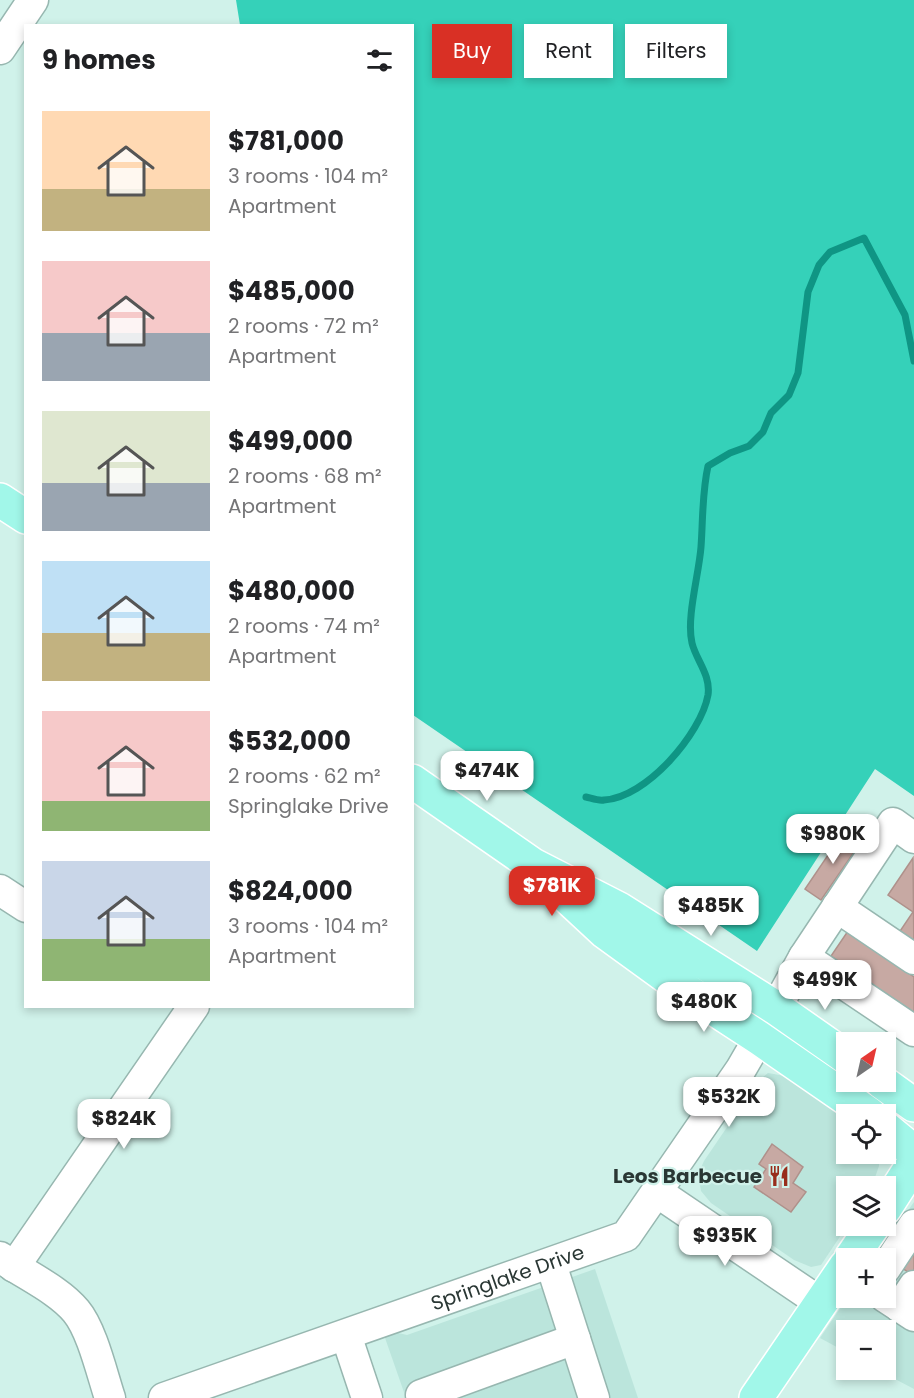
<!DOCTYPE html>
<meta charset="utf-8">
<style>
body{margin:0;font-family:Poppins,sans-serif;background:#f2f2f2;color:#202124;height:100vh;display:flex;flex-direction:column;font-size:22px;white-space:nowrap}
*{box-sizing:border-box;margin:0}
p{font-size:20px;color:#757577}
.icon{flex:none;width:33px;height:33px;fill:none;stroke:currentColor;stroke-width:2;stroke-linecap:round;stroke-linejoin:round}
.map{position:relative;flex:1;overflow:hidden}
.sheet{position:absolute;left:24px;top:24px;width:390px;height:984px;display:flex;flex-direction:column;background:#fff;border-radius:0px;box-shadow:0 3px 9px #0003}
.sheet>*{flex:none}
.banner{position:absolute;left:432px;top:24px;width:392px;height:54px;display:flex;gap:12px}
.needle{width:39px;rotate:34deg}
.buttons{position:absolute;left:836px;top:1032px;display:grid;gap:12px}
.buttons a{display:grid;place-items:center;width:60px;height:60px;border-radius:0px;background:#fff;box-shadow:0 3px 9px #0003;font-size:30px}
.price{position:absolute;translate:-50% -51px;padding:0 14px;border-radius:12px;background:#fff;color:#222;font-size:20px;line-height:39px;filter:drop-shadow(0 2px 3px #0008)}
.price::after{content:'';position:absolute;left:50%;top:36px;width:18px;height:14px;margin-left:-9px;background:inherit;clip-path:polygon(0 0,100% 0,50% 100%)}
.price.on{background:#d93025;color:#fff}
ul{padding:0;list-style:none}
li{display:flex;align-items:center;gap:18px;height:150px;padding:0 18px}
li span{display:grid;place-items:center;flex:none;width:168px;height:120px;border-radius:0px;color:#555}
li>.icon{margin-inline-start:auto}
span .icon{width:72px;height:72px;fill:#fffc;stroke-width:1}
li b{font-size:26px}
h2{display:flex;justify-content:space-between;align-items:center;height:72px;padding:0 18px;font-size:26px}
.pill{padding:0 21px;border-radius:0px;background:#fff;box-shadow:0 3px 9px #0003;font-size:21px;line-height:54px}
.pill.on{background:#d93025;color:#fff}
.map>svg:first-child{display:block}
</style>
<div class="map">
<svg width="914" height="1398" viewBox="0 0 914 1398">
<rect width="100%" height="100%" fill="#d0f2ea"/>
<path fill="#bbe5dc" d="M768,1073L785,1076L846,1119V1154H879V1166L872,1186H846L847,1226L821,1265L811,1267L794,1260L711,1203L701,1191L698,1174L704,1161L759,1080Z
M914,1202V1389L878,1370H885V1330H846V1352L820,1338L847,1298H885V1258H874Z
M595,1269L638,1398H406L384,1335L394,1332L407,1335Z"/>
<path fill="#35d1b9" d="M236,0H914V796L875,769L757,951L413,715L412,26L240,25Z"/>
<g fill="none" stroke-linecap="round" stroke-linejoin="round">
<path stroke="#0f9584" stroke-width="7" d="M586,797C591,798 598,801 604,800C646,798 701,734 708,695C711,675 696,660 692,643C686,618 699,574 701,547C703,519 702,493 708,466L730,453L749,446L763,432L771,413L789,395L798,373L808,292L819,265L830,252L864,238L905,315L914,361"/>
</g>
<path fill="#c7a9a3" stroke="#af918b" stroke-width="1.5" d="M845,830L861,842L821,900L805,889Z
M913,858L914,956L904,970L914,977V1013L831,956L848,931L884,955L913,912L888,895Z
M772,1144L803,1167L793,1183L806,1192L791,1212L754,1187L766,1169L759,1164Z
M914,1245V1276L899,1266Z"/>
<g fill="none" stroke-linecap="round" stroke-linejoin="round">
<defs>
<g id="minor">
<path d="M0,49L33,0"/>
<path d="M0,890L26,907"/>
<path d="M837,907L914,959"/>
<path d="M804,957L914,1031"/>
<path d="M776,1008L804,957L893,823L914,838"/>
<path d="M657,1192L821,1303"/>
<path d="M0,1257C23,1274 58,1289 76,1311C92,1330 102,1374 110,1398"/>
<path d="M551,1264L594,1398"/>
<path d="M14,1267L194,1006"/>
<path d="M885,1269L914,1225"/>
<path d="M885,1297L914,1316"/>
<path d="M900,1307L914,1286"/>
<path d="M346,1335L367,1398"/>
<path d="M421,1395L575,1339"/>
<path id="s1" d="M164,1398L626,1236L741,1069L759,1038"/>
</g>
<path id="major" d="M0,500L26,517
M412,781L533,865L619,909L776,1008L846,1057
M563,893L605,932L678,985L759,1038L869,1114
M882,1082L914,1105
M885,1128L914,1152
M885,1208L914,1163
M851,1258L873,1226
M756,1398L846,1266"/>
</defs>
<use href="#minor" stroke="#97b7b0" stroke-width="33"/>
<use href="#major" stroke="#fff" stroke-width="36"/>
<use href="#minor" stroke="#fff" stroke-width="30"/>
<use href="#major" stroke="#a1f7e9" stroke-width="33"/>
</g>
<defs>
<symbol id="restaurant-bare" viewBox="-9 -9 18 18"><path d="M-5-6h1v4h1v-4h1v4h1v-4h1v5L-1.5 .5V6h-2V.5L-5-1ZM5-6V6H3V1.5H1.5Q1.5-4 5-6Z" fill="#982e1c" stroke="#d0f2ea" stroke-width="2.5" paint-order="stroke"/></symbol>
</defs>
<g fill-rule="evenodd">
<use href="#restaurant-bare" x="764" y="1161" width="30" height="30"/>
</g>
<g text-anchor="middle" dominant-baseline="central" stroke-width="4.5" stroke-linejoin="round" paint-order="stroke">
<g font-size="20" font-weight="bold" fill="#2a3734" stroke="#d0f2ea" text-anchor="end">
<text x="762" y="1176">Leos Barbecue</text>
</g>
<g font-size="20" fill="#2a3734" stroke="#d0f2ea">
<text stroke="none"><textPath href="#s1" startOffset="364">Springlake Drive</textPath></text>
</g>
</g>
</svg>
<div class="buttons">
<a><svg class="needle" viewBox="-14 -14 28 28"><path d="M0-13l5 13h-10z" fill="#e53935"/><path d="M0 13l5-13h-10z" fill="#757577"/></svg></a>
<a><svg class="icon" aria-label="locate" viewBox="0 0 24 24"><circle cx="12" cy="12" r="6"/><path d="M12 2v4M12 18v4M2 12h4M18 12h4"/></svg></a>
<a><svg class="icon" aria-label="layers" viewBox="0 0 24 24"><path d="M12 4l9 5-9 5-9-5zM3 14l9 5 9-5"/></svg></a>
<a>+</a>
<a>−</a>
</div>
<b class="price" style="left:487px;top:802px">$474K</b>
<b class="price" style="left:833px;top:865px">$980K</b>
<b class="price on" style="left:552px;top:917px">$781K</b>
<b class="price" style="left:711px;top:937px">$485K</b>
<b class="price" style="left:825px;top:1011px">$499K</b>
<b class="price" style="left:704px;top:1033px">$480K</b>
<b class="price" style="left:729px;top:1128px">$532K</b>
<b class="price" style="left:124px;top:1150px">$824K</b>
<b class="price" style="left:725px;top:1267px">$935K</b>
<div class="banner">
<a class="pill on">Buy</a>
<a class="pill">Rent</a>
<a class="pill">Filters</a>
</div>
<section class="sheet">
<h2>9 homes<svg class="icon" aria-label="filters" viewBox="0 0 24 24"><path d="M4 7h16M4 17h16"/><circle cx="9" cy="7" r="2"/><circle cx="15" cy="17" r="2"/></svg></h2>
<ul>
<li><span style="background:linear-gradient(#ffd9b3 65%,#c2b280 0)"><svg class="icon" aria-label="home" viewBox="0 0 24 24"><path d="M3 11l9-7 9 7M6 9v11h12V9"/></svg></span><div><b>$781,000</b><p>3 rooms · 104 m²</p><p>Apartment</p></div></li>
<li><span style="background:linear-gradient(#f6c9c9 60%,#9aa5b1 0)"><svg class="icon" aria-label="home" viewBox="0 0 24 24"><path d="M3 11l9-7 9 7M6 9v11h12V9"/></svg></span><div><b>$485,000</b><p>2 rooms · 72 m²</p><p>Apartment</p></div></li>
<li><span style="background:linear-gradient(#dfe7d0 60%,#9aa5b1 0)"><svg class="icon" aria-label="home" viewBox="0 0 24 24"><path d="M3 11l9-7 9 7M6 9v11h12V9"/></svg></span><div><b>$499,000</b><p>2 rooms · 68 m²</p><p>Apartment</p></div></li>
<li><span style="background:linear-gradient(#bfe0f5 60%,#c2b280 0)"><svg class="icon" aria-label="home" viewBox="0 0 24 24"><path d="M3 11l9-7 9 7M6 9v11h12V9"/></svg></span><div><b>$480,000</b><p>2 rooms · 74 m²</p><p>Apartment</p></div></li>
<li><span style="background:linear-gradient(#f6c9c9 75%,#8fb573 0)"><svg class="icon" aria-label="home" viewBox="0 0 24 24"><path d="M3 11l9-7 9 7M6 9v11h12V9"/></svg></span><div><b>$532,000</b><p>2 rooms · 62 m²</p><p>Springlake Drive</p></div></li>
<li><span style="background:linear-gradient(#c9d6e8 65%,#8fb573 0)"><svg class="icon" aria-label="home" viewBox="0 0 24 24"><path d="M3 11l9-7 9 7M6 9v11h12V9"/></svg></span><div><b>$824,000</b><p>3 rooms · 104 m²</p><p>Apartment</p></div></li>
</ul>
</section>
</div>
